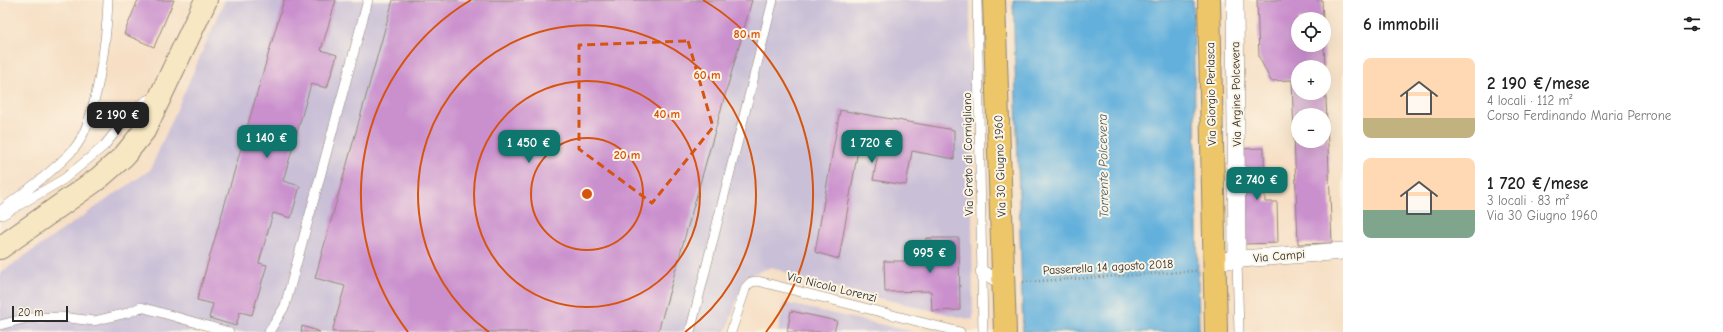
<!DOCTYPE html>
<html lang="it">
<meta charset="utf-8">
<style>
body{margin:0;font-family:"Comic Neue",sans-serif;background:#f2f2f2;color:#222;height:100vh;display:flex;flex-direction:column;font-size:15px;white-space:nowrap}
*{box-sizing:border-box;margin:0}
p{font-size:13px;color:#767676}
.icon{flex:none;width:22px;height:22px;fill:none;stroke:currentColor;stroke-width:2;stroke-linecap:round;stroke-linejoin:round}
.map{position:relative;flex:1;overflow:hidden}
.panel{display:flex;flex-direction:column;background:#fff;width:380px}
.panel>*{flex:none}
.controls{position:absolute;left:1291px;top:12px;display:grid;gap:8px}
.controls a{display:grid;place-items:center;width:40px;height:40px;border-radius:50%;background:#fff;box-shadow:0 4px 16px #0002;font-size:20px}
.scale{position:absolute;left:12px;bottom:10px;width:56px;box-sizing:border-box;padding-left:4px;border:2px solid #2b2b2b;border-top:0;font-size:11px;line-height:14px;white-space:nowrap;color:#2b2b2b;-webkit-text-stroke:3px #fcf5e5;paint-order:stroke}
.price{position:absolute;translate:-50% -34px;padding:0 9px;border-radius:8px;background:#0f766e;color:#fff;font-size:13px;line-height:26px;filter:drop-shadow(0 1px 2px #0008)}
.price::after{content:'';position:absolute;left:50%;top:24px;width:12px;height:9px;margin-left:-6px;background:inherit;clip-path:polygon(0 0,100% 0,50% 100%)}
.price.selected{background:#222;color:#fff}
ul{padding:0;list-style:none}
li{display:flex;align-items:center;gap:12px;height:100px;padding:0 20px}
li span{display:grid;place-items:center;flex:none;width:112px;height:80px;border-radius:8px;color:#555}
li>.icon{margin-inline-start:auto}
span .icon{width:48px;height:48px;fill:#fffc;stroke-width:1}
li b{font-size:17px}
h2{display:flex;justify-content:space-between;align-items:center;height:48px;padding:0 20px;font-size:17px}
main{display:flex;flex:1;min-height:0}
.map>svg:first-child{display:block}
</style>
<main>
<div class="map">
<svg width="1343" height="332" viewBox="0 0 1343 332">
<rect width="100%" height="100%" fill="#fcf5e5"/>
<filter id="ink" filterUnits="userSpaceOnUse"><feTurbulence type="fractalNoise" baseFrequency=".025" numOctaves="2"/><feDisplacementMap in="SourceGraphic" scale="8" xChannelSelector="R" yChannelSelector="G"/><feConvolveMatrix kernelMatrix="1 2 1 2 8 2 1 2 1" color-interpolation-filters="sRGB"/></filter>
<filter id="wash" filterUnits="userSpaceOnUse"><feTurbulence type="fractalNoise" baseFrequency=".012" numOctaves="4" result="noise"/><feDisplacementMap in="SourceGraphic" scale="16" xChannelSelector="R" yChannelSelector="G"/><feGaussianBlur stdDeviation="0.9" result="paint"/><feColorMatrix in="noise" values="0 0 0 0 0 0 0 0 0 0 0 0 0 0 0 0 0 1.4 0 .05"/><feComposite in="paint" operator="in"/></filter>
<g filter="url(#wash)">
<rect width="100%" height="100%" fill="#f6dfc4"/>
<path fill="#c9bfd7" d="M225,0H970L973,320L810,282L772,267L745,277L726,332H0V273L150,170Z
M784,303L915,332H778Z"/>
<path fill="#63b0dc" stroke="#476e84" d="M1013,0H1193L1199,332H1023Z"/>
<g id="blocks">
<path fill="#ca90ce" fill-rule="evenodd" d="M138,0H174L154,47L124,34Z
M284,0H336L321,50L337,55L327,88L311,84L283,181L300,186L291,218L273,213L259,263L267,265L252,315L240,312L236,326L209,318L213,304L197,300Z
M393,0H752L658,332H332L345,286L315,278Z
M1257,0H1322L1323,19H1298V45H1324L1325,67H1298V93H1324L1325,75L1332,243L1298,244L1292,80L1271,81L1259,57ZM1298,115H1324V141H1298Z
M840,110L954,130V159L912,151L906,185L873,180L879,148L859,144L839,259L815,252Z
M1264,148L1265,202H1277L1278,243L1243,244L1240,149Z
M926,238H959L960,310L932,311L931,291L885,292L884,261H926Z
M791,311L837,321L834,332H787Z
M302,326L320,332H301Z"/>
</g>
</g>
<g filter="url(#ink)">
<use href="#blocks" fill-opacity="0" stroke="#908578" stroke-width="1"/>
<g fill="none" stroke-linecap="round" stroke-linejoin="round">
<defs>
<path id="service" d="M977,0L983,332
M0,211C24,192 52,173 73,150C97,124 107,36 108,0
M2,215L64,179L104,146L133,110L147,100L158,97
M1237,260L1239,332
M0,325L27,318L61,317L94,321L127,313L141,307L229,332
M269,332L285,306L368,0
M690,332L773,0
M731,332L746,287L751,282L758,281L960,332"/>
<path id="pedestrian" d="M982,272L1003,283"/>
<path id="minor" d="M1235,0L1237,260
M1228,260L1343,251"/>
<path id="secondary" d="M0,248L99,178L124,156L144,131L206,0"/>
<path id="primary" d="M994,0L1005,332
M1209,0L1216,332"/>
</defs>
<use href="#service" stroke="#908578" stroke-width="10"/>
<use href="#pedestrian" stroke="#908578" stroke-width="14"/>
<use href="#minor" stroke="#908578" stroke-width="18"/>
<use href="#secondary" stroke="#908578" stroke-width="24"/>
<use href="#primary" stroke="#908578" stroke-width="24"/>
<path stroke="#908578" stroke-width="2.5" stroke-dasharray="1 3" stroke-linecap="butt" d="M1023,282L1196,271"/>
<use href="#service" stroke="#fff" stroke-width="9"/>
<use href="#pedestrian" stroke="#fff" stroke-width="13"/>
<use href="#minor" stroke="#fff" stroke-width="17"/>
<use href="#secondary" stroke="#f7e8c3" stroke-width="22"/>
<use href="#primary" stroke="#ecc669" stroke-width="22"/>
</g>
</g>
<path fill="none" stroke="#d5540f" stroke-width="3" stroke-dasharray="8 5" stroke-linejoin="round" d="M688,41L713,127L652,203L579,149V45Z"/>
<g fill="none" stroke="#d5540f" stroke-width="2">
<circle cx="587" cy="194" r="56"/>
<circle cx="587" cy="194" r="113"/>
<path d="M489 332A169 169 0 1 1 685 332"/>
<path d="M408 332A226 226 0 0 1 471 0M703 0A226 226 0 0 1 766 332"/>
</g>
<g text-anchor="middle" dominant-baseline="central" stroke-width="4" stroke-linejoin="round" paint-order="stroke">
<g font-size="12" fill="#2b2b2b" stroke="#fcf5e5">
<text transform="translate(1211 94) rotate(-91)">Via Giorgio Perlasca</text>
<text transform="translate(1236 94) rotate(-91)">Via Argine Polcevera</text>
<text transform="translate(968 154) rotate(-91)">Via Greto di Cornigliano</text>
<text transform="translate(1000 166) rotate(-92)">Via 30 Giugno 1960</text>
<text transform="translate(1279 256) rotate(-5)">Via Campi</text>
<text transform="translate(1108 267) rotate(-3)">Passerella 14 agosto 2018</text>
<text transform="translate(832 287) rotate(14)">Via Nicola Lorenzi</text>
</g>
<g font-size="13" font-style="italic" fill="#3f5a69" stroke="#fcf5e5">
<text transform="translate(1103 166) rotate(-91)">Torrente Polcevera</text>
</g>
</g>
<circle cx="587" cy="194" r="6" fill="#d5540f" stroke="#fcf5e5" stroke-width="2"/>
<g font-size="12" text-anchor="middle" font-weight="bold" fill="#d5540f" stroke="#fcf5e5" stroke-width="4" stroke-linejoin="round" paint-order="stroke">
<text x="747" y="38">80 m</text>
<text x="707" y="79">60 m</text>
<text x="667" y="118">40 m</text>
<text x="627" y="159">20 m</text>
</g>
</svg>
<div class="controls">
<a><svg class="icon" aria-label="locate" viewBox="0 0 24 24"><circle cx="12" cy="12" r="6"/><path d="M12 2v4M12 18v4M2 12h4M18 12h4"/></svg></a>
<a>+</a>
<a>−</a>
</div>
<div class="scale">20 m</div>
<b class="price selected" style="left:118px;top:136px">2 190 €</b>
<b class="price" style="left:267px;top:159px">1 140 €</b>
<b class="price" style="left:529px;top:164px">1 450 €</b>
<b class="price" style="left:872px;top:164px">1 720 €</b>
<b class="price" style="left:1257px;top:201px">2 740 €</b>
<b class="price" style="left:930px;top:274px">995 €</b>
</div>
<section class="panel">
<h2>6 immobili<svg class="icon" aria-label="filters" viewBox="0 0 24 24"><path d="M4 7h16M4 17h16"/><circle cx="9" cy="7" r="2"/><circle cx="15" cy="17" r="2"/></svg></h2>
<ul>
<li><span style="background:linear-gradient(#ffd9b3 75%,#c2b280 0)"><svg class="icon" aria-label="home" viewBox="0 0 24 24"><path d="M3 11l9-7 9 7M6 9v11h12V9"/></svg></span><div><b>2 190 €/mese</b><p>4 locali · 112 m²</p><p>Corso Ferdinando Maria Perrone</p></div></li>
<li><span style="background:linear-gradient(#ffd9b3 65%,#7fa58c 0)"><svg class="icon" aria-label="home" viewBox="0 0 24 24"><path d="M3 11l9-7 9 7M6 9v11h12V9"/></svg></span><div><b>1 720 €/mese</b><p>3 locali · 83 m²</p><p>Via 30 Giugno 1960</p></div></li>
</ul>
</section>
</main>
